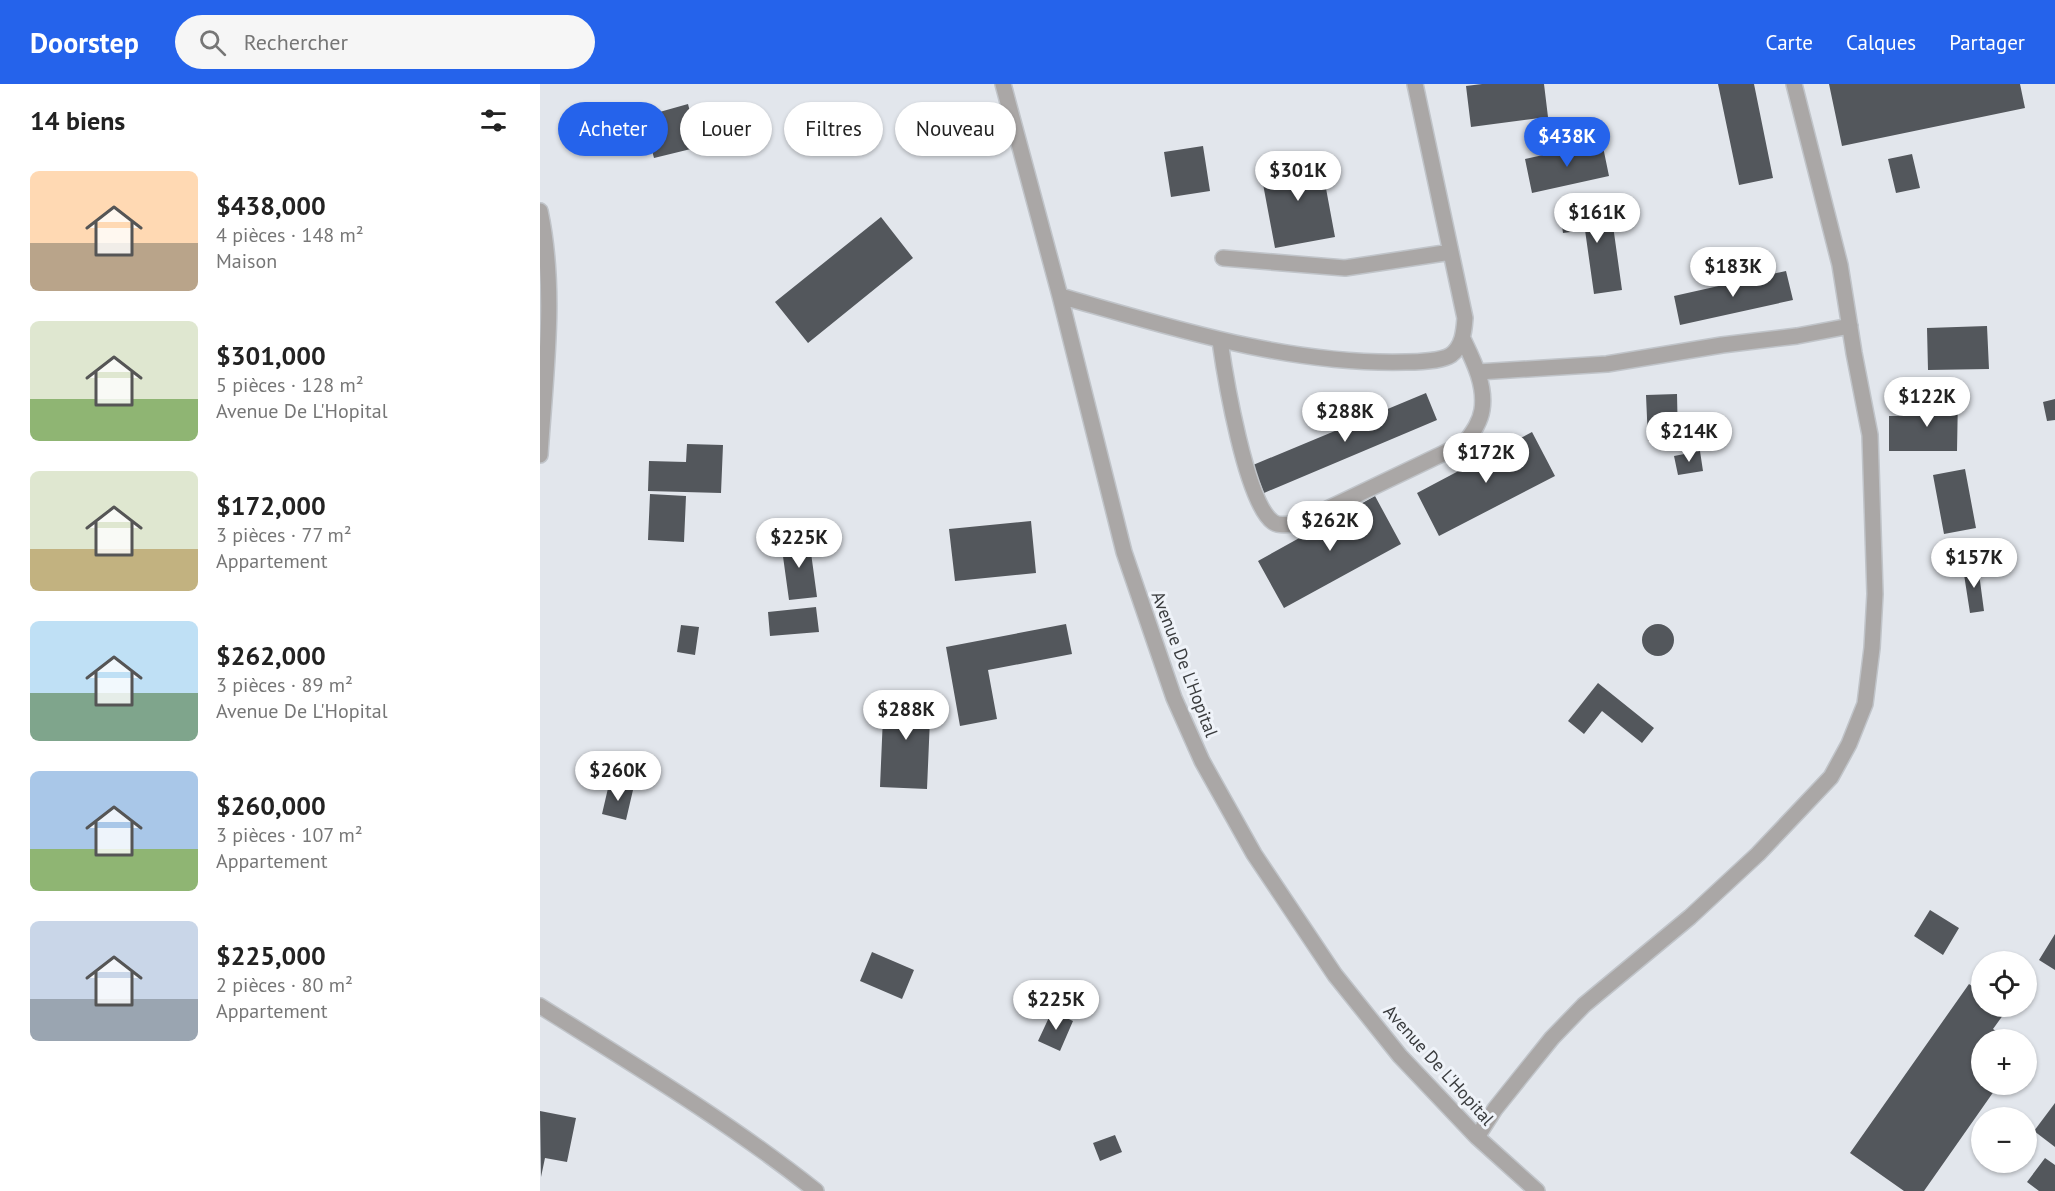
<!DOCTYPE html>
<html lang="fr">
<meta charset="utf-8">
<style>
body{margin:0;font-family:"PT Sans",sans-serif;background:#f6f6f6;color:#222;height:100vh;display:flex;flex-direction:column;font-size:22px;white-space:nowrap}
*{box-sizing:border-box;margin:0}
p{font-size:20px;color:#767676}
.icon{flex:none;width:33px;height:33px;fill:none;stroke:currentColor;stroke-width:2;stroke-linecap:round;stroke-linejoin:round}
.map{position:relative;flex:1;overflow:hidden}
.side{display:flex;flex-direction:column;background:#fff;width:540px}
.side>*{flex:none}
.hud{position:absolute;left:18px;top:18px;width:570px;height:54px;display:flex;gap:12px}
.fabs{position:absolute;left:1431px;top:867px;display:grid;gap:12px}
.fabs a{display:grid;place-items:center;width:66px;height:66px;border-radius:50%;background:#fff;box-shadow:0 2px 4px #0004;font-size:30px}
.price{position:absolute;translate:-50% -51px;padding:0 14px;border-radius:21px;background:#fff;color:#222;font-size:20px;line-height:39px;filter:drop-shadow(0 2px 3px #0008)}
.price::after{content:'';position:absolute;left:50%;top:36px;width:18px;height:14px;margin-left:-9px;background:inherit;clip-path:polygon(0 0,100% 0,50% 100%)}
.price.active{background:#2563eb;color:#fff}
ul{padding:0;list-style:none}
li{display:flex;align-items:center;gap:18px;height:150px;padding:0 30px}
li span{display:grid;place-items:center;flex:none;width:168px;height:120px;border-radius:9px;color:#555}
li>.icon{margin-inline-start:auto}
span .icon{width:72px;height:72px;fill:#fffc;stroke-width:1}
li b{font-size:26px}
h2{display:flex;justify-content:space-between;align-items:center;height:72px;padding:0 30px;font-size:26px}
.chip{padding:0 21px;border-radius:27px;background:#fff;box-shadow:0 2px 4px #0004;font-size:21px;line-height:54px}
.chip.active{background:#2563eb;color:#fff}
header{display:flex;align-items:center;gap:36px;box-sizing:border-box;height:84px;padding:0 30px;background:#2563eb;color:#fff}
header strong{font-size:28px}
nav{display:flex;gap:33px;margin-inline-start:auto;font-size:21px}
.search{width:420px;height:54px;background:#f6f6f6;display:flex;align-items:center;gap:15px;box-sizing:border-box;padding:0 21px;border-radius:33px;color:#767676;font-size:22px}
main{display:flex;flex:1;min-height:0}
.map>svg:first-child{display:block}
</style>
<header>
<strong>Doorstep</strong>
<div class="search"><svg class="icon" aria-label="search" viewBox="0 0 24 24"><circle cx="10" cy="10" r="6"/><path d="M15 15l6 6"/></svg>Rechercher</div>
<nav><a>Carte</a><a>Calques</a><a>Partager</a></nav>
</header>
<main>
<section class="side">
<h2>14 biens<svg class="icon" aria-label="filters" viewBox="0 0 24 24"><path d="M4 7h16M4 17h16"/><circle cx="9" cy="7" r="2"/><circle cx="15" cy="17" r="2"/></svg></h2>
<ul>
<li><span style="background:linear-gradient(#ffd9b3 60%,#b9a48a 0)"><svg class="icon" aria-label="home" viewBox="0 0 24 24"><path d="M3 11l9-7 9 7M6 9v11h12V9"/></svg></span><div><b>$438,000</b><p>4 pièces · 148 m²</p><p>Maison</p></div></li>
<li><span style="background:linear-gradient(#dfe7d0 65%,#8fb573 0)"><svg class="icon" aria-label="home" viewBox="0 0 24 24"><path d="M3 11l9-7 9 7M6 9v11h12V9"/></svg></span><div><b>$301,000</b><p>5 pièces · 128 m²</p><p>Avenue De L'Hopital</p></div></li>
<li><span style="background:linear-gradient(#dfe7d0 65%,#c2b280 0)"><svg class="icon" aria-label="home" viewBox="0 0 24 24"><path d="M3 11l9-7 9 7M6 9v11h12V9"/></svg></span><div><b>$172,000</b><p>3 pièces · 77 m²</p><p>Appartement</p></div></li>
<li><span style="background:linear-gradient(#bfe0f5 60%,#7fa58c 0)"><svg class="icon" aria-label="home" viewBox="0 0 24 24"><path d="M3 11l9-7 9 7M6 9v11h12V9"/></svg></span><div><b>$262,000</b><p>3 pièces · 89 m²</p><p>Avenue De L'Hopital</p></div></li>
<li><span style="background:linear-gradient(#a9c7e8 65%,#8fb573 0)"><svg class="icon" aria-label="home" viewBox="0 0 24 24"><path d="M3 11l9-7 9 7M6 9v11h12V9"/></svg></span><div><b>$260,000</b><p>3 pièces · 107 m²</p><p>Appartement</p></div></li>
<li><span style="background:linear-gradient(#c9d6e8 65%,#9aa5b1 0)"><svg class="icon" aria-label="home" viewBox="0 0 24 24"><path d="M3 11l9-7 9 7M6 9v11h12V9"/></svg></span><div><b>$225,000</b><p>2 pièces · 80 m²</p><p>Appartement</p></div></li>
</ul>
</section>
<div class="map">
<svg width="1515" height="1107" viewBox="0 0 1515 1107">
<rect width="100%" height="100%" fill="#e2e6ec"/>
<path fill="#53575c" d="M942,0H1004L1008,33L931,43L926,2Z
M1178,0H1214L1233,94L1199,101Z
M1289,0H1480L1485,24L1302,62Z
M148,20L159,63L114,74L108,52L121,49L116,29Z
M1062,58L1069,92L992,109L985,75Z
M663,62L670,107L631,113L624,68Z
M1372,70L1380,104L1356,109L1348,75Z
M780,72L795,153L735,164L720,84Z
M1070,120L1082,206L1054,210L1045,146L1023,149L1020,127Z
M341,133L373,174L268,259L235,218Z
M1246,187L1253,216L1140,241L1134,212Z
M1447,242L1449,285L1388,286L1387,244Z
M886,309L897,336L724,409L713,381Z
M1137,310L1138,356L1108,357L1106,311Z
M1388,312H1418L1417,367H1349V332H1388Z
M1515,315V336L1507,337L1503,318Z
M992,348L1015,392L899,452L877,409Z
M147,360L183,361L181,409L108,407L109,377L146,378Z
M1160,367L1163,387L1138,391L1134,372Z
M1425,385L1436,444L1404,450L1393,391Z
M110,410L146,412L144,458L108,456Z
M835,412L861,460L744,524L718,477Z
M491,437L496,489L415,497L409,445Z
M269,454L277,513L249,516L241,458Z
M1438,482L1444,527L1430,529L1423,484Z
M276,523L279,548L230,552L228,528Z
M1102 556a16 16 0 1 1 32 0a16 16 0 1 1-32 0Z
M526,540L532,570L448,586L457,635L420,642L406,563Z
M141,541L159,543L155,571L137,568Z
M1058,599L1114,644L1102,659L1062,627L1044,650L1028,637Z
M344,609L391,611L387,705L340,703Z
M69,700L93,706L86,736L62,730Z
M1390,826L1419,844L1403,871L1374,852Z
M1515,850V886L1499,876Z
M332,868L374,886L362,915L320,897Z
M1429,900L1442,909V922H1461L1466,927L1453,945L1468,956H1442V1000H1459L1384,1107H1364L1310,1069Z
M512,927L533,937L520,967L498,957Z
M1515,1019V1063L1494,1047Z
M0,1027L36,1034L27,1078L5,1074L1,1093Z
M575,1051L582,1068L560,1077L553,1059Z
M1505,1074L1515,1081V1107H1499L1487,1098Z"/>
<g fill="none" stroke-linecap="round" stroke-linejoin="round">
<defs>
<path id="street" d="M463,0L520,212L584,468L634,614L662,677L714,770L795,891L860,972L937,1053L997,1107
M0,127C17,207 5,291 0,371
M683,174L805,184L911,168
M520,212C633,244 747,281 866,278C876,278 902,277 911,271C923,262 924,247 925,234L875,0
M680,257C685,292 706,419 733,438C740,443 751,440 760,438L925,359C932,349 940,339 942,326C946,301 933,276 923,255
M938,288L1067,280L1182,261L1257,252L1310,242
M0,922C94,981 189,1038 276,1107
M937,1053L955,1025L979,995L1012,954L1044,921L1150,833L1218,770L1291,693L1309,660L1325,620L1332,564L1335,510L1330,351L1314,269L1300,181L1254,0"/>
</defs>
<use href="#street" stroke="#c0c4c9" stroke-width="18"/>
<use href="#street" stroke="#aaa7a6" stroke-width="15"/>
</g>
<g text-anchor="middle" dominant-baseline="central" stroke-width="6" stroke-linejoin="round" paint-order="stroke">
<g font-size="18" fill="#3a3c3e" stroke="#eff3f9">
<text transform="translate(645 580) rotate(69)">Avenue De L'Hopital</text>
<text transform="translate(899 981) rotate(48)">Avenue De L'Hopital</text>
</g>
</g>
</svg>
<div class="fabs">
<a><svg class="icon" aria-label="locate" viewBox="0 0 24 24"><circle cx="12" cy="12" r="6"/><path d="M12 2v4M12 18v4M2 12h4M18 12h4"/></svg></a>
<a>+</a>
<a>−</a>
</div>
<b class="price active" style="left:1027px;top:84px">$438K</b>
<b class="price" style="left:758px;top:118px">$301K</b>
<b class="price" style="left:1057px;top:160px">$161K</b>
<b class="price" style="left:1193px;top:214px">$183K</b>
<b class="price" style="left:1387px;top:344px">$122K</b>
<b class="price" style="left:805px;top:359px">$288K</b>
<b class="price" style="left:1149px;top:379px">$214K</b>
<b class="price" style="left:946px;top:400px">$172K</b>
<b class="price" style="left:790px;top:468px">$262K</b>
<b class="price" style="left:259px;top:485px">$225K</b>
<b class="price" style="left:1434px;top:505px">$157K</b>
<b class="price" style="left:366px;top:657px">$288K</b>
<b class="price" style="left:78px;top:718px">$260K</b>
<b class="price" style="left:516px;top:947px">$225K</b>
<div class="hud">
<a class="chip active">Acheter</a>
<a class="chip">Louer</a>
<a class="chip">Filtres</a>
<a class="chip">Nouveau</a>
</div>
</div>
</main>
